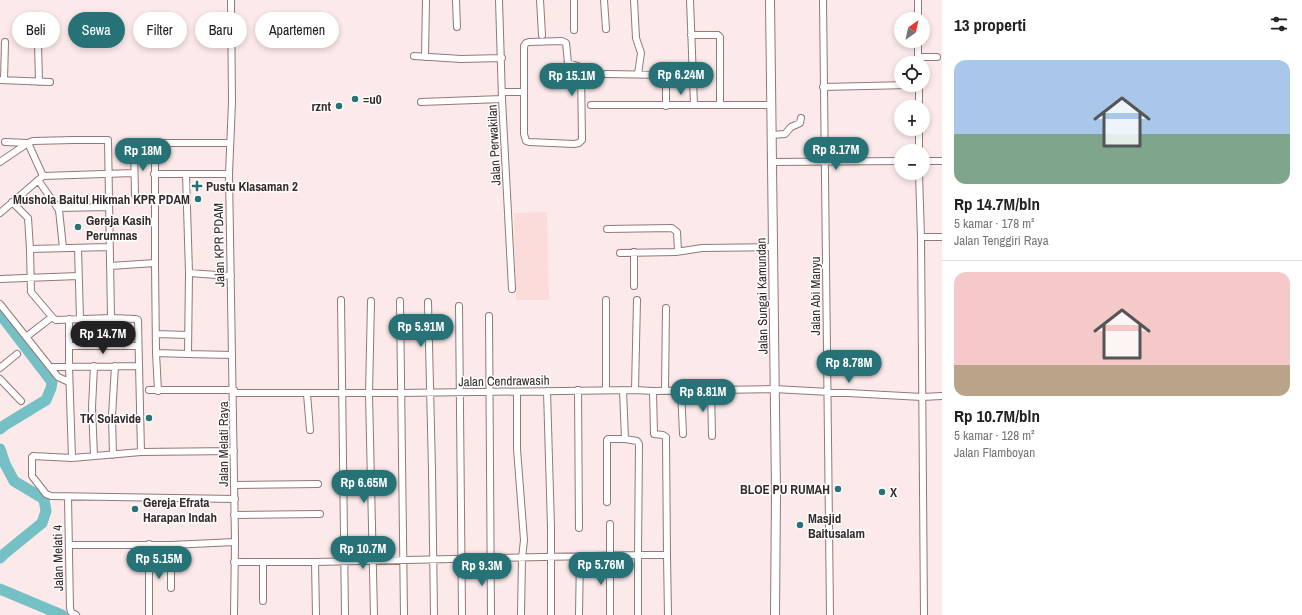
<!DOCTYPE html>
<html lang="id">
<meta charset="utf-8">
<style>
body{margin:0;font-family:"Archivo Narrow",sans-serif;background:#f2f2f2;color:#202124;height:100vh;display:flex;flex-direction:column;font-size:15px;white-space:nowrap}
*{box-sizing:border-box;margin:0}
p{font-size:13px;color:#757577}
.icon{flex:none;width:22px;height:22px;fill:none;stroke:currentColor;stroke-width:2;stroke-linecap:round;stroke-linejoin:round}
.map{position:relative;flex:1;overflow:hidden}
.details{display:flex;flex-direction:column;background:#fff;width:360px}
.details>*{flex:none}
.hud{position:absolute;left:12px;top:12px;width:380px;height:36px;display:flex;gap:8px}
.needle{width:26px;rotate:33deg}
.fabs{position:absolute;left:894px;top:12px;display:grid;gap:8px}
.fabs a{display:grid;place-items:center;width:36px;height:36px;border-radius:50%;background:#fff;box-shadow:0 2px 6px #0003;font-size:20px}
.price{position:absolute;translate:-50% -34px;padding:0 9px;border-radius:14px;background:#277276;color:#fff;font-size:13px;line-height:26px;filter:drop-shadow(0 1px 2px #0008)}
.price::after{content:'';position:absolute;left:50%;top:24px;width:12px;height:9px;margin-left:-6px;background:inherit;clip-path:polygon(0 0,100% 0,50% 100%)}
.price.active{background:#222;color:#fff}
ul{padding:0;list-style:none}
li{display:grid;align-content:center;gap:8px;height:212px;padding:0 12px}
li+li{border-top:1px solid #e0e0e0}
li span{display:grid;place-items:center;height:124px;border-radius:12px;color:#555}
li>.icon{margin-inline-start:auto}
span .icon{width:72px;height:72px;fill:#fffc;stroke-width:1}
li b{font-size:17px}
h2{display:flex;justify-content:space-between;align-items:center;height:48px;padding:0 12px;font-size:17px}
.tag{padding:0 14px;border-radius:18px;background:#fff;box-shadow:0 2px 6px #0003;font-size:14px;line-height:36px}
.tag.active{background:#277276;color:#fff}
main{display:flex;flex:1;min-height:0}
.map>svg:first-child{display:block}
</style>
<main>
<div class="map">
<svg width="942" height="615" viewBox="0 0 942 615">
<rect width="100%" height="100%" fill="#fce9e9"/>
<path fill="#fbdcdb" d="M547,212L549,300H516L514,213Z"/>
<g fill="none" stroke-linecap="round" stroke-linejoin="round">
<path stroke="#74c0c4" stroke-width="11" d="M0,314L52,382L51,388L46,400L5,425L0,429
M0,449L5,464L14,481L44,499L46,511L42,523L4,554L0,558
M0,589L62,615"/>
<defs>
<path id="minor" d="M231,0L232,102L229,174L235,542L234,615
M456,0L457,27
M499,0L502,99L512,289
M540,0L542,35
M574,0V30
M604,0L606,29
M634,0L636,38L641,53L638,74
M690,0L694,105
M823,0L830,615
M918,0V19
M691,35H718L720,37V105
M562,41L566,43L568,63L578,66L581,69L582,140L579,143L574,144L529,142L526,141L524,134V46L526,43L529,42Z
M918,41V57
M38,43L39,82
M414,56L461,59L502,58
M425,57L426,0
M918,63V57H937
M606,74L666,75V106
M0,80L50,82
M4,80L5,42
M919,85V107
M823,87L909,85
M502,92H523
M421,102L502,99
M591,105H771
M771,135L785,134L791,127L800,123L801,118
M5,142L28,143
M28,143L43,176
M134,150L135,195
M919,151V129
M923,161H942
M0,162L28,143L33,141L73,140H108L111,318L136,319L138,320L141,452
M772,162L901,161
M919,173L921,237H942
M154,174H229
M38,180L59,210L63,248
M12,202L28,218L30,249L109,247
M58,208L109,207
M0,213L43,176L134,173
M607,229L672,228L677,232L678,251
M921,237L924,615
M78,248L80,319
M30,249L31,292L53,318L56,320L111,318
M634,252V286
M620,253L676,252L702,248L773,247
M155,263L156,353L158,391
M110,266L155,263V143H230
M189,273L231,276
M0,279L78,276
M341,300L345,615
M606,300V390
M371,301L369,394L374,615
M400,301L404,615
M428,302L432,470L434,615
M0,304L58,377L69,382
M459,306L462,615
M489,316L491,615
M69,319V367L72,458
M156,334L188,335
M26,337L52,317
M69,346H138
M156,353L188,354L189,273L186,174
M188,354L232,355
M94,366L92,407L94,456
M50,367L138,366
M0,368L17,354
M0,379L21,401
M681,389L683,434
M711,389L712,436
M149,390H234
M578,390L579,528
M635,390L637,300
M665,390L666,308
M547,391L551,527V615
M653,391L654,434L663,435L666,437L667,555
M517,392V449L524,540L522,558L521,615
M234,393H401L635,390L653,391L774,389L922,397L942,396
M307,394L310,430
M625,439L637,441L639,444L638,555H667L668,615
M234,451L141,452L72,458L33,456L32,457V476L46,494L51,496L235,499
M113,455L112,416L115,366
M234,485L318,484
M68,497L70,608L71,612L76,615
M607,502V440L608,439H625L623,390
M234,515L320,514
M149,544V615
M70,545H171L235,542
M234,562H315L638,555V615
M263,562V601
M315,562L316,615
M171,588V545
M579,615L580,556
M610,615V524"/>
<path id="secondary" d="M770,0L776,492L775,615"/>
</defs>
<use href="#minor" stroke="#937878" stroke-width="8"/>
<use href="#secondary" stroke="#937878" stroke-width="10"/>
<use href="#minor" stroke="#fff" stroke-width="6"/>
<use href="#secondary" stroke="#fff" stroke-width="8"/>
</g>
<g fill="#277276" stroke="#fff" stroke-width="1.5">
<circle cx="355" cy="99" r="4"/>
<circle cx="339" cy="106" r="4"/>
<path d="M195 180h4v4h4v4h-4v4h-4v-4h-4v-4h4z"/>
<circle cx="198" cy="199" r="4"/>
<circle cx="78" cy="227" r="4"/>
<circle cx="149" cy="418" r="4"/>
<circle cx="838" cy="489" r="4"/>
<circle cx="882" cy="492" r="4"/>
<circle cx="135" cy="509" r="4"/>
<circle cx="800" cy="525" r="4"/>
</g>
<g text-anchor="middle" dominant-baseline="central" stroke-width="3" stroke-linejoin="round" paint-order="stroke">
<g font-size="13" font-weight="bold" fill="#352a29" stroke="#fff" text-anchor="start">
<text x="363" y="99">=u0</text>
<text x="331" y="106" text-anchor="end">rznt</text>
<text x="206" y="186">Pustu Klasaman 2</text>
<text x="190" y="199" text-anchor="end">Mushola Baitul Hikmah KPR PDAM</text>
<text x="86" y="220">Gereja Kasih<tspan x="86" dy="15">Perumnas</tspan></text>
<text x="141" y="418" text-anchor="end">TK Solavide</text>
<text x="830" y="489" text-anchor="end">BLOE PU RUMAH</text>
<text x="890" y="492">X</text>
<text x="143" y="502">Gereja Efrata<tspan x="143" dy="15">Harapan Indah</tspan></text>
<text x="808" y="518">Masjid<tspan x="808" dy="15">Baitusalam</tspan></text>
</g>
<g font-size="13" fill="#352a29" stroke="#fff">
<text transform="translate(494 145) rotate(-93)">Jalan Perwakilan</text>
<text transform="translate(219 245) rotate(-91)">Jalan KPR PDAM</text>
<text transform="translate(762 296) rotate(-91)">Jalan Sungai Kamundan</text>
<text transform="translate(815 296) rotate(-90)">Jalan Abi Manyu</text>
<text transform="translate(504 381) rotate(-1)">Jalan Cendrawasih</text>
<text transform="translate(223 444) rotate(-90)">Jalan Melati Raya</text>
<text transform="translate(58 558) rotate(-91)">Jalan Melati 4</text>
</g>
</g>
</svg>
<div class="fabs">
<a><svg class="needle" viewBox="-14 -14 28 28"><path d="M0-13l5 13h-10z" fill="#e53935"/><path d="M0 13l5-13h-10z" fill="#757577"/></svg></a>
<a><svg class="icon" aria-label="locate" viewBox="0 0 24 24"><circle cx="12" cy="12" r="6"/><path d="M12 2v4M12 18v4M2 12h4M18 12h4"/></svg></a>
<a>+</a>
<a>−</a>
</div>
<b class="price" style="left:681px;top:96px">Rp 6.24M</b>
<b class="price" style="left:572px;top:97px">Rp 15.1M</b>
<b class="price" style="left:836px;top:171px">Rp 8.17M</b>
<b class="price" style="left:143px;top:172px">Rp 18M</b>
<b class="price" style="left:421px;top:348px">Rp 5.91M</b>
<b class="price active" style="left:103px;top:355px">Rp 14.7M</b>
<b class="price" style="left:849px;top:384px">Rp 8.78M</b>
<b class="price" style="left:703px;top:413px">Rp 8.81M</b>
<b class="price" style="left:364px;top:504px">Rp 6.65M</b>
<b class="price" style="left:363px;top:570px">Rp 10.7M</b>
<b class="price" style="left:159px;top:580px">Rp 5.15M</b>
<b class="price" style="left:601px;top:586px">Rp 5.76M</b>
<b class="price" style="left:482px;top:587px">Rp 9.3M</b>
<div class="hud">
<a class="tag">Beli</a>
<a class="tag active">Sewa</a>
<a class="tag">Filter</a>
<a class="tag">Baru</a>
<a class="tag">Apartemen</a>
</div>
</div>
<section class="details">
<h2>13 properti<svg class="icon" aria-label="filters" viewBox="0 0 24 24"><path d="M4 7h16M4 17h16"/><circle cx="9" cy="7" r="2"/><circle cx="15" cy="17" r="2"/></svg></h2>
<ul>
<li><span style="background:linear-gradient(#a9c7e8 60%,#7fa58c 0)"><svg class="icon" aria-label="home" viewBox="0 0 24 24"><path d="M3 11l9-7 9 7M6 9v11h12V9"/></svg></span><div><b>Rp 14.7M/bln</b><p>5 kamar · 178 m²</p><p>Jalan Tenggiri Raya</p></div></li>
<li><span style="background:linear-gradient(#f6c9c9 75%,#b9a48a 0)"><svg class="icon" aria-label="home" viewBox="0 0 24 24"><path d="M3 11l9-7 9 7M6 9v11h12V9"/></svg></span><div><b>Rp 10.7M/bln</b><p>5 kamar · 128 m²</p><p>Jalan Flamboyan</p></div></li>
</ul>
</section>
</main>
